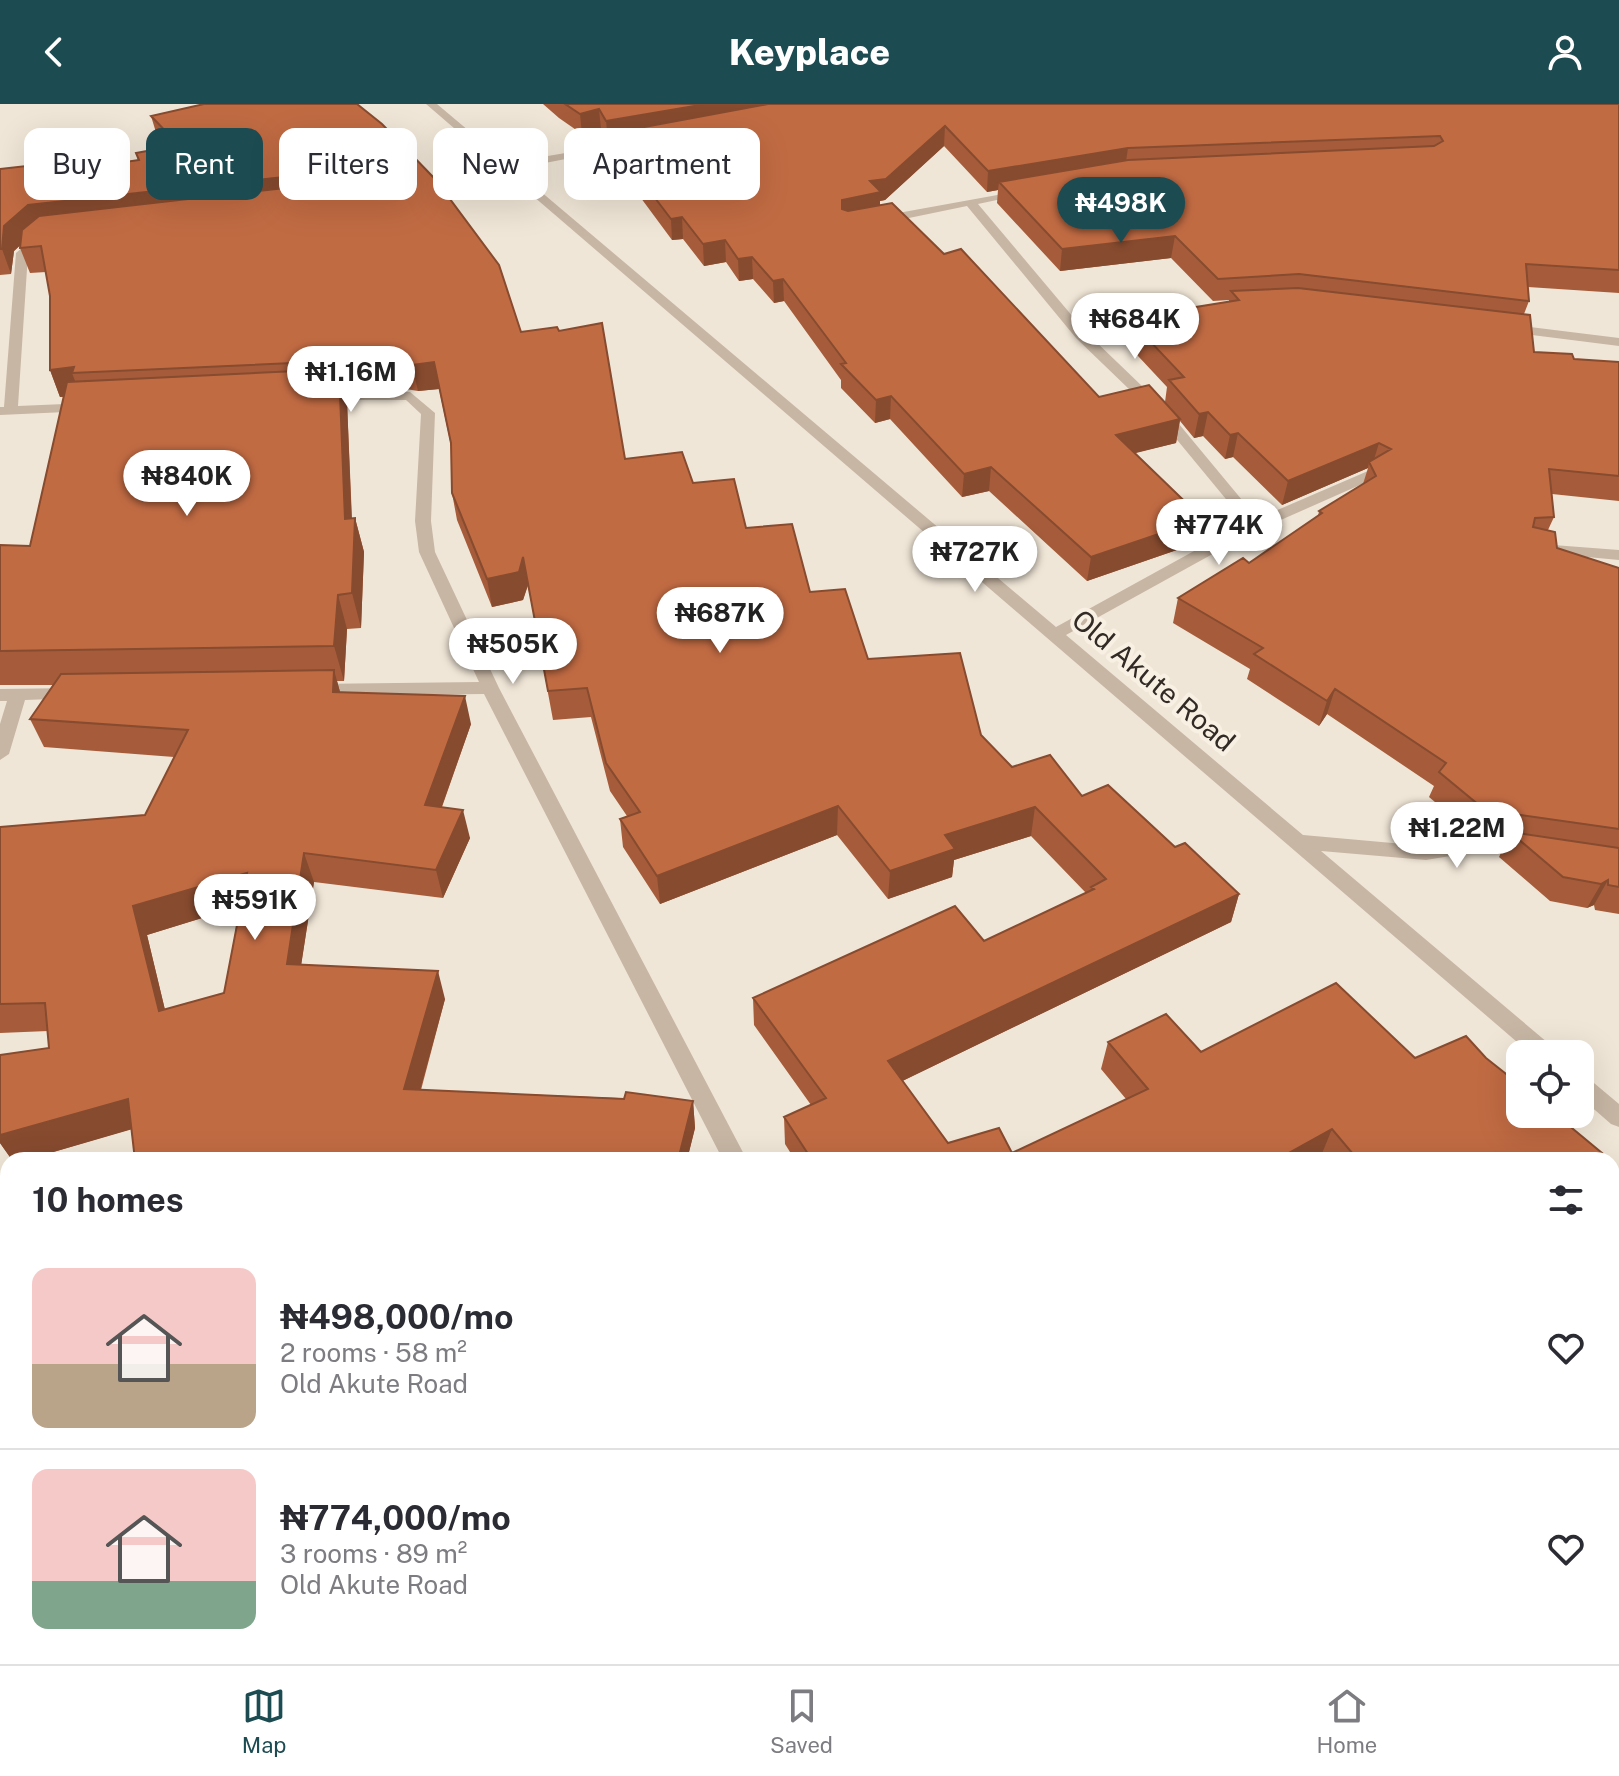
<!DOCTYPE html>
<meta charset="utf-8">
<style>
body{margin:0;font-family:"Public Sans",sans-serif;background:#f2f2f3;color:#2b2b33;height:100vh;display:flex;flex-direction:column;font-size:30px;white-space:nowrap}
*{box-sizing:border-box;margin:0}
p{font-size:26px;color:#7c7c81}
.icon{flex:none;width:44px;height:44px;fill:none;stroke:currentColor;stroke-width:2;stroke-linecap:round;stroke-linejoin:round}
.map{position:relative;flex:1;overflow:hidden}
.sheet{position:absolute;left:0px;top:1048px;width:1620px;height:512px;display:flex;flex-direction:column;background:#fff;border-radius:24px 24px 0 0;box-shadow:0 8px 32px #0002}
.sheet>*{flex:none}
.guide{position:absolute;left:24px;top:24px;width:800px;height:72px;display:flex;gap:16px}
.fabs{position:absolute;left:1506px;top:936px;display:grid;gap:16px}
.fabs a{display:grid;place-items:center;width:88px;height:88px;border-radius:16px;background:#fff;box-shadow:0 8px 32px #0002;font-size:40px}
.price{position:absolute;translate:-50% -68px;padding:0 18px;border-radius:28px;background:#fff;color:#222;font-size:26px;line-height:52px;filter:drop-shadow(0 2px 4px #0008)}
.price::after{content:'';position:absolute;left:50%;top:48px;width:24px;height:18px;margin-left:-12px;background:inherit;clip-path:polygon(0 0,100% 0,50% 100%)}
.price.selected{background:#1d4b52;color:#fff}
ul{padding:0;list-style:none}
li{display:flex;align-items:center;gap:24px;height:200px;padding:0 32px}
li+li{border-top:2px solid #e1e1e2}
li span{display:grid;place-items:center;flex:none;width:224px;height:160px;border-radius:16px;color:#555}
li>.icon{margin-inline-start:auto}
span .icon{width:96px;height:96px;fill:#fffc;stroke-width:1}
li b{font-size:34px}
h2{display:flex;justify-content:space-between;align-items:center;height:96px;padding:0 32px;font-size:34px}
.tag{padding:0 28px;border-radius:16px;background:#fff;box-shadow:0 8px 32px #0002;font-size:28px;line-height:72px}
.tag.selected{background:#1d4b52;color:#fff}
header{display:flex;justify-content:space-between;align-items:center;height:104px;padding:0 32px;background:#1d4b52;color:#fff;font-size:36px;font-weight:800}
.menu{display:flex;justify-content:space-around;align-items:center;height:112px;border-top:2px solid #e1e1e2;background:#fff;font-size:22px;color:#7c7c81}
.menu a{display:grid;justify-items:center;gap:4px}
.menu .selected{color:#1d4b52}
.map>svg:first-child{display:block}
</style>
<header><svg class="icon" aria-label="back" viewBox="0 0 24 24"><path d="M15 5l-7 7 7 7"/></svg>Keyplace<svg class="icon" aria-label="person" viewBox="0 0 24 24"><circle cx="12" cy="8" r="4"/><path d="M4 21q1-7 8-7t8 7"/></svg></header>
<div class="map">
<svg width="1619" height="1560" viewBox="0 0 1619 1560">
<rect width="100%" height="100%" fill="#f0e6d7"/>
<g fill="none" stroke-linecap="round" stroke-linejoin="round">
<path fill="#c7b6a4" fill-rule="evenodd" d="M426,0H437L507,59L642,36L644,38L638,41L514,65L1056,523L1234,425L1237,418L1230,400L1159,314L1076,234L967,102L880,120L874,116L876,113L1025,86V90L978,100L1084,226L1157,214V220L1091,233L1169,308L1242,396L1252,417L1368,367H1378V373L1247,431L1066,531L1303,731L1426,742L1481,733L1536,742L1539,747L1529,754L1481,747L1426,756L1321,747L1554,944L1557,950H1531Z
M42,127L48,131L28,150L18,302L88,299L95,303L88,307L0,311V303H4L16,149Z
M1505,220L1619,234V242L1500,227L1498,224Z
M410,288L435,309L431,417L435,448L499,584L747,1056H723L484,590L314,592L305,586L314,580L479,578L419,448L415,417L421,310L406,296H320L313,292L320,288Z
M1540,440L1619,446V456L1534,448V442Z
M74,584L83,590L80,594L25,596L9,650L0,656V620L7,597H0V585Z
M1580,971L1588,974L1619,1000V1023L1611,1020L1580,993Z
M0,1280L8,1283V1309L0,1305Z
M1037,1552H1087L1091,1560H1041Z"/>
</g>
<path fill="#a65c3a" fill-rule="evenodd" d="M543,0H1619V189L1528,183L1529,197L1524,210L1534,248L1574,255L1619,258V397L1552,390L1554,413L1548,426L1557,444L1619,464V810L1595,806L1594,801L1587,804L1550,797L1499,753L1507,736L1474,731L1429,693L1434,682L1327,610L1319,622L1247,575L1250,565L1173,519L1178,494L1249,459L1318,412L1319,407L1363,380L1368,364L1282,401L1233,353L1225,355L1203,332L1194,334L1180,317L1176,339L1134,349L1197,439L1087,477L989,387L962,393L890,315L875,319L841,284V276L784,197L774,199L753,175L739,177L726,158L704,162L683,135L672,136L635,86L614,49L613,37L608,38L601,25L582,30L559,14ZM944,42L987,88L998,86L997,99L1060,167L1171,154L1213,197L1229,196V198L1128,214L1124,237L1167,283L1165,298L1099,293L944,150L880,101V97L885,96Z
M151,12L521,228L625,355L693,379L746,424L810,488L868,555L981,631L1012,663L1082,692L1175,743L1239,790L1231,818L902,977L948,1039L1012,1049L1126,995L1101,965L1108,938L1201,948L1415,954H1486L1602,1049L1598,1056H1324L1321,1052L1313,1056H795L785,1040L784,1013L811,1001L754,921L753,894L984,837L1086,789L1031,732L954,756L952,773L888,795L837,731L660,800L623,743L620,715L627,712L610,687L591,613L553,616L528,481L523,496L492,503L457,416L452,389L451,342L439,285L418,287L388,282L344,284L347,298L352,415L355,414L364,448L361,524L347,525L344,577H337L340,588L471,620L442,703L470,734L443,794L314,778L301,861L445,895L421,986L693,997L695,1024L687,1056H135L131,1025L26,1056H12L0,1039L49,944L48,927L0,929V723L145,711L174,653L44,643L30,615L53,581H0V441L30,442L64,293H60L50,266V192L46,168L30,169L20,144V141L14,147L11,170L0,171V65L35,61L39,71L138,56L136,49L166,44L158,35ZM240,802L224,889L165,906L147,831Z
M1619,1149V1560H1524L1521,1552H1612V1150Z
M1144,1552H1273V1560H1179Z
M1310,1552H1352L1339,1560H1315Z
M1404,1552H1417L1404,1560Z"/>
<path fill="#874b2f" d="M706,0H820L612,29L613,37L608,38L606,17Z
M599,5L601,25L582,30L580,10Z
M945,22L944,42L885,96L880,97V109L842,117V96L870,77Z
M1128,44L1125,65L999,78L998,86L987,88L988,67Z
M311,70L317,94L37,126L14,147L11,170L2,145L4,122L28,101Z
M682,113L683,135L672,136L671,115Z
M1175,132L1171,154L1060,167L1062,145Z
M725,136L726,158L704,162L703,140Z
M752,153L753,175L739,177L738,155Z
M783,175L784,197L774,199L773,177Z
M434,258L439,285L418,287L412,261Z
M74,263L72,269L80,290L60,293L50,266Z
M339,265L347,298L353,449L345,415Z
M891,292L890,315L875,319L876,296Z
M1208,308L1203,332L1194,334L1199,310Z
M1180,315L1176,339L1112,355L1116,331Z
M1238,329L1233,353L1225,355L1230,331Z
M1379,339L1372,362L1369,358L1368,364L1282,401L1288,377Z
M991,363L989,387L962,393L964,370Z
M355,414L364,448L361,524L352,489Z
M1203,415L1197,439L1087,477L1091,453Z
M523,453L528,481L523,496L492,503L487,475Z
M338,491L347,525L344,577L334,542Z
M334,566L342,595L333,588Z
M1335,585L1327,610L1319,622L1327,597Z
M465,592L471,620L432,730L425,701Z
M838,702L837,731L660,800L657,772Z
M1035,703L1031,732L954,756L952,773L888,795L890,767L945,731Z
M463,706L470,734L443,794L436,766Z
M304,749L314,778L297,888L287,860Z
M247,769L258,797L147,831L172,935L159,907L133,802Z
M1608,776L1594,801L1587,804L1601,780Z
M1239,790L1231,818L886,985L888,957Z
M438,867L445,895L413,1012L404,985Z
M128,995L143,1022L26,1056H12L0,1039V1031Z
M693,997L695,1024L687,1056H678Z
M1332,1025L1321,1052L1313,1056H1276Z
M8,1366V1444L0,1439V1383Z
M1336,1552H1352L1339,1560H1329Z
M1411,1552H1417L1404,1560Z"/>
<path fill="#c16b43" stroke="#874b2f" stroke-width="2" fill-rule="evenodd" d="M204,0H357L382,20L435,75L499,161L521,228L557,223L559,227L602,219L625,355L682,348L693,379L734,375L746,424L792,420L810,488L845,485L868,555L960,549L981,631L1012,663L1050,651L1082,692L1108,681L1175,743L1185,739L1239,790L888,957L948,1039L999,1024L1012,1049L1148,985L1108,938L1166,910L1201,948L1336,879L1415,954L1466,932L1486,954L1520,981V1010H1555L1602,1049L1593,1056H1358L1332,1025L1276,1056H812L784,1013L826,994L753,894L955,802L984,837L1094,785L1091,783L1106,775L1035,703L945,731L955,745L890,767L838,702L657,772L620,715L640,708L606,659L587,584L548,587L523,453L519,468L487,475L452,389L451,339L434,258L412,261L382,255L72,269L74,263L50,266V192L41,142L20,144L22,126L39,112L311,81V70L28,101L4,122L2,145H0V65L35,61L36,71L139,56L136,49L179,41L151,12Z
M565,0H706L606,17L599,5L580,10Z
M768,0H1619V166L1526,160L1529,197L1299,170L1218,175L1175,132L1062,145L999,78L1128,56L1434,42L1443,37L1440,32L1128,44L988,67L945,22L886,75L870,77L881,88L842,96V105L848,107L892,99L944,150L961,145L1099,293L1149,281L1180,315L1116,331L1203,415L1091,453L991,363L964,370L891,292L876,296L841,260L846,259L783,175L773,177L752,153L738,155L725,136L703,140L682,113L671,115L633,65L612,29Z
M1298,184L1530,211L1534,248L1572,250L1574,255L1619,258V372L1549,365L1554,413L1535,414L1533,423L1555,428L1557,444L1619,464V725L1485,706L1439,668L1446,659L1335,585L1327,597L1254,550L1263,544L1178,494L1243,454L1249,459L1322,409L1319,407L1376,372L1369,358L1391,345L1379,339L1288,377L1238,329L1230,331L1208,308L1199,310L1169,276L1184,273L1128,214L1239,196L1231,187Z
M339,265L345,415L355,414L352,489L338,491L334,542L0,547V441L30,442L67,278Z
M334,566L333,588L465,592L425,701L463,706L436,766L304,749L287,860L438,867L404,985L624,995L626,988L693,997L678,1056H135L128,995L0,1031V951L49,944L45,899L0,900V723L145,711L188,626L30,615L61,570ZM247,769L224,889L159,907L133,802Z
M1510,728L1619,744V783L1608,781V776L1601,780L1563,773Z
M1619,1149V1548H1612V1150Z
M8,1222V1262L6,1263Z
M0,1332L8,1333V1366L0,1383Z
M0,1425L8,1427V1552H848L869,1560L870,1553L896,1560H0Z
M1220,1552H1273V1560H1246Z"/>
<g text-anchor="middle" dominant-baseline="central" stroke-width="8" stroke-linejoin="round" paint-order="stroke">
<g font-size="28" fill="#322a25" stroke="#f8f0e3">
<text transform="translate(1154 576) rotate(40)">Old Akute Road</text>
</g>
</g>
</svg>
<div class="fabs">
<a><svg class="icon" aria-label="locate" viewBox="0 0 24 24"><circle cx="12" cy="12" r="6"/><path d="M12 2v4M12 18v4M2 12h4M18 12h4"/></svg></a>
</div>
<b class="price selected" style="left:1121px;top:141px">₦498K</b>
<b class="price" style="left:1135px;top:257px">₦684K</b>
<b class="price" style="left:351px;top:310px">₦1.16M</b>
<b class="price" style="left:187px;top:414px">₦840K</b>
<b class="price" style="left:1219px;top:463px">₦774K</b>
<b class="price" style="left:975px;top:490px">₦727K</b>
<b class="price" style="left:720px;top:551px">₦687K</b>
<b class="price" style="left:513px;top:582px">₦505K</b>
<b class="price" style="left:1457px;top:766px">₦1.22M</b>
<b class="price" style="left:255px;top:838px">₦591K</b>
<div class="guide">
<a class="tag">Buy</a>
<a class="tag selected">Rent</a>
<a class="tag">Filters</a>
<a class="tag">New</a>
<a class="tag">Apartment</a>
</div>
<section class="sheet">
<h2>10 homes<svg class="icon" aria-label="filters" viewBox="0 0 24 24"><path d="M4 7h16M4 17h16"/><circle cx="9" cy="7" r="2"/><circle cx="15" cy="17" r="2"/></svg></h2>
<ul>
<li><span style="background:linear-gradient(#f6c9c9 60%,#b9a48a 0)"><svg class="icon" aria-label="home" viewBox="0 0 24 24"><path d="M3 11l9-7 9 7M6 9v11h12V9"/></svg></span><div><b>₦498,000/mo</b><p>2 rooms · 58 m²</p><p>Old Akute Road</p></div><svg class="icon" aria-label="heart" viewBox="0 0 24 24"><path d="M12 20l-8-8c-3-5 5-10 8-4 3-6 11-1 8 4z"/></svg></li>
<li><span style="background:linear-gradient(#f6c9c9 70%,#7fa58c 0)"><svg class="icon" aria-label="home" viewBox="0 0 24 24"><path d="M3 11l9-7 9 7M6 9v11h12V9"/></svg></span><div><b>₦774,000/mo</b><p>3 rooms · 89 m²</p><p>Old Akute Road</p></div><svg class="icon" aria-label="heart" viewBox="0 0 24 24"><path d="M12 20l-8-8c-3-5 5-10 8-4 3-6 11-1 8 4z"/></svg></li>
</ul>
</section>
</div>
<nav class="menu">
<a class="selected"><svg class="icon" aria-label="map" viewBox="0 0 24 24"><path d="M3 6l6-2 6 2 6-2v14l-6 2-6-2-6 2zM9 4v14M15 6v14"/></svg>Map</a>
<a><svg class="icon" aria-label="saved" viewBox="0 0 24 24"><path d="M7 4h10v16l-5-4-5 4z"/></svg>Saved</a>
<a><svg class="icon" aria-label="home" viewBox="0 0 24 24"><path d="M3 11l9-7 9 7M6 9v11h12V9"/></svg>Home</a>
</nav>
